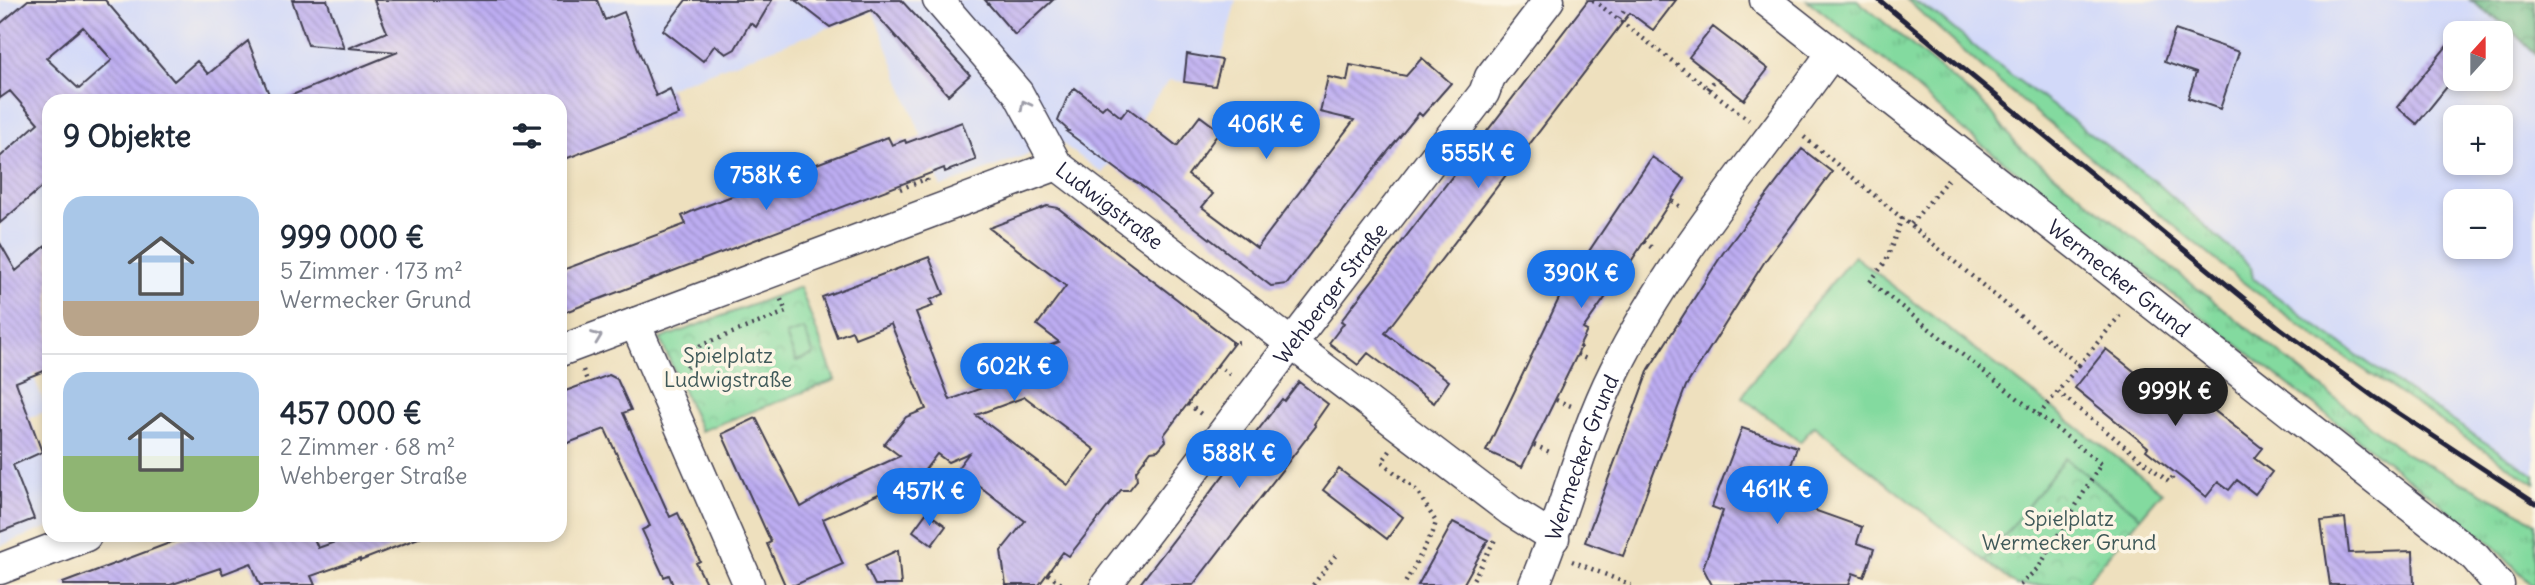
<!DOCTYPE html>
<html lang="de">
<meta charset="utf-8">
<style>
body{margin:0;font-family:Delius,sans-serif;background:#f6f6f7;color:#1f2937;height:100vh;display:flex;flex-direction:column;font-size:26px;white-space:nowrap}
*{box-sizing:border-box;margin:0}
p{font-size:23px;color:#747a83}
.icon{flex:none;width:38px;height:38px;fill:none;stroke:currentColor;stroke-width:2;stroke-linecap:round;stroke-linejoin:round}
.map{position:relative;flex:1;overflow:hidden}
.side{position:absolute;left:42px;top:94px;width:525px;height:448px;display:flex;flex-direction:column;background:#fff;border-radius:21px;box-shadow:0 4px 10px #0003}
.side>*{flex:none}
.needle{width:46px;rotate:21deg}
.fabs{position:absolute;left:2443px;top:21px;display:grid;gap:14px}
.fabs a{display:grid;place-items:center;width:70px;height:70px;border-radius:14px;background:#fff;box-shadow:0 4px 10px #0003;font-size:35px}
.price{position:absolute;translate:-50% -60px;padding:0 16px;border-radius:24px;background:#1a73e8;color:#fff;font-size:23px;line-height:46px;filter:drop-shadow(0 2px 4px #0008)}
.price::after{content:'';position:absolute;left:50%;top:42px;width:21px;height:16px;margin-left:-10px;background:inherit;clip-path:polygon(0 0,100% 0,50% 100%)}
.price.on{background:#222;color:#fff}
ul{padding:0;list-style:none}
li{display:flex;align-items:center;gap:21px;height:175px;padding:0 21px}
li+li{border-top:2px solid #e0e1e3}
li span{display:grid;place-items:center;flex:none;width:196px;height:140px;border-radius:21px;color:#555}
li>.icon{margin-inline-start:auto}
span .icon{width:84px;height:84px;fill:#fffc;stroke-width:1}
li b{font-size:30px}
h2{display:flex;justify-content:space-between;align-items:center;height:84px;padding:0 21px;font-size:30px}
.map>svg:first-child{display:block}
</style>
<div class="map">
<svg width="2535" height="585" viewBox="0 0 2535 585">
<defs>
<pattern id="grass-tufts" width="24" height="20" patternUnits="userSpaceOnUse" patternTransform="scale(1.75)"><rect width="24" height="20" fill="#83da9f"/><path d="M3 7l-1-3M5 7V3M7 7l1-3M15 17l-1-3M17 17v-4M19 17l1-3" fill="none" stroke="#71bb8a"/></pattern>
<pattern id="forest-crowns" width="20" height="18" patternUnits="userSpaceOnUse" patternTransform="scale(1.75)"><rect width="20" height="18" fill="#6aba86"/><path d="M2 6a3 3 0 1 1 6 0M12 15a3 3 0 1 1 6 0" fill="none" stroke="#57976f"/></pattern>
<pattern id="park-crowns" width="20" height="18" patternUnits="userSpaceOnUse" patternTransform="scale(1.75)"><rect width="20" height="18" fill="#83da9f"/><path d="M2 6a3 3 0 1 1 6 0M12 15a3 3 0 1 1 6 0" fill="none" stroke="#71bb8a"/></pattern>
<pattern id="building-back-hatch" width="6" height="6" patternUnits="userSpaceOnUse" patternTransform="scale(1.75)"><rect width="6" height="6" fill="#bdadf2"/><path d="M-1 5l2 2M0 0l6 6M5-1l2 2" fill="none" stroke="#998cc5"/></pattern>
</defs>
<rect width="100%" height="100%" fill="#fcf5e5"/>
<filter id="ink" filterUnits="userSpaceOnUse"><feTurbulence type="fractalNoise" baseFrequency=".0143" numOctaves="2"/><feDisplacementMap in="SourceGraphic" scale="14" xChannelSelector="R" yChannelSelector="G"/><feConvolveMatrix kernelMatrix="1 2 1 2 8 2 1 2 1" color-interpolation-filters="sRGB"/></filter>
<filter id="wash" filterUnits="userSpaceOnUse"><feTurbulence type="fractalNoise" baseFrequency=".00686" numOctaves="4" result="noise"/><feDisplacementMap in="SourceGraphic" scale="28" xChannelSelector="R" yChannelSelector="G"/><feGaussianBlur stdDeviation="1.57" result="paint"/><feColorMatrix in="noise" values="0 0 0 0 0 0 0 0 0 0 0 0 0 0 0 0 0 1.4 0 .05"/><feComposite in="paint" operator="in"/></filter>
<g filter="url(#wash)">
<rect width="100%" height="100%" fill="#eee0be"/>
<path fill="#d2d9f9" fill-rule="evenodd" d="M0,0H1236L1215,86L1169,80L1144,113L1134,133L1102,173L1060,142L941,187L873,11L668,88L679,115L560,161V102H49V356L29,364L47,411L29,418L49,471V527L0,546Z
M1912,0H2470L2509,28L2535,54V475L2376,370L2288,306L2253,278L2251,267L2156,182L1996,64L1938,16ZM2455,33H2501V79H2455ZM2455,117H2501V163H2455ZM2455,201H2501V247H2455Z"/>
<path fill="url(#grass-tufts)" stroke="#527e6d" stroke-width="2" d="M1807,0H1857L1989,109L2016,144L2403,452L2520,512L2535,523V585H2532L2492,544L1967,133L1890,65Z
M1907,0H1912L1938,16L1996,64L2156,182L2251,267L2253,278C2344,349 2438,412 2535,475V484L2321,341L2240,280L1988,73Z"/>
<path fill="url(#forest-crowns)" stroke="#466e60" stroke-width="2" d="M2470,0H2535V54L2509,28Z"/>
<path fill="url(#park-crowns)" stroke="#527e6d" stroke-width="2" d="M800,287L835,380L701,431L660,339Z
M2065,458L2141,517L2084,585H2016L1985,561Z"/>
<path fill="#83da9f" stroke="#527e6d" stroke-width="2" d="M1854,256L2162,492L2141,517L2065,458L1985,561L1814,426L1800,442L1742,397L1765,363Z
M804,329L814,355L796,361L786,335Z"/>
<g id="blocks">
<path fill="url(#building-back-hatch)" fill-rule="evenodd" d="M28,0H105L174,81L197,61L208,74L248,41L272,102H49V181L0,223V157L38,123L10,91L0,98V24ZM83,27L112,60L79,89L46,58Z
M292,0H327L344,48L308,45Z
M374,0H597L605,20L624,12L656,96L670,89L679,115L560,161V102H275L398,52L348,48L387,32Z
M686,0H772L756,27L750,23L735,49L726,54L715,45L703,61L663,30Z
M795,0H901L970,75L948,95L872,10L830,27Z
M985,0H1053L1015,35Z
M1588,0H1676L1653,30L1630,13L1385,333L1449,381L1434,403L1368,353L1358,365L1329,343L1344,323L1341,321Z
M1713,27L1768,69L1744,100L1689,57Z
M2175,30L2239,52L2220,109L2188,98L2196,73L2164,62Z
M2455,36V77L2417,124L2397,107Z
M1187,54L1222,60L1215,86L1184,82Z
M1422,58L1451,83L1422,116L1419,113L1381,160L1287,284L1271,286L1138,183L1130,179L1067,132L1069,131L1058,121L1067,98L1075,88L1102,109L1106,105L1121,117L1128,108L1177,146L1200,116L1220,131L1188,175L1213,194L1202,207L1257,248L1354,120L1320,112L1328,77L1347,81L1350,65L1406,76Z
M962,122L976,160L945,172L944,168L560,314V271L686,224L682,216L695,210L888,137L892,145L905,140L906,143Z
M1802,149L1832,172L1765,261L1686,386L1623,556L1585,542L1649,369L1723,253Z
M1652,157L1685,179L1632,260L1583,329L1587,331L1579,347H1581L1522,467L1486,451L1563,290Z
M1047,206L1058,208L1234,343L1164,435L1166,441L1158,450L1151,451L1136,471L1137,480L1129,490H1121L1069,556L1063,552L1039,585H1006L1001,551L1025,521L957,469L969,453L948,462L937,454L921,475L823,519L843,564L795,585H785L767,544L771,542L722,434L756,418L801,507L846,481L900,456L884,444L906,417L926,409L891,324L855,338L852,331L837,337L822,297L929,257L944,294L930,300L933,306L916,312L950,400L995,383L990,368L1059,342L1037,325L1066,286L989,228ZM1025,397L1095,450L1068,485L976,415Z
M0,243L16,271L49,243V369L16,382L42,452L13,465L34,519L0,532Z
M2106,349L2168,398L2180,384L2262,448L2254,458L2272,472L2255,494L2237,480L2229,490L2218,482L2206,497L2146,450L2148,447L2075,388Z
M609,375L617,379L631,410L623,413L670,517L678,513L700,561L696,563L707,585H673L669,575L664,577L642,530L650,526L605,429L560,446V393Z
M1299,382L1328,404L1314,424L1316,426L1193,585H1139L1282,399L1284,401Z
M1742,428L1797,447L1786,481L1814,491L1808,508L1862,527L1857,543L1874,549L1864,577L1853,573L1849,585H1712L1703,568L1723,511L1712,507Z
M1339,469L1403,517L1387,539L1323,490Z
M927,512L946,526L932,545L913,531Z
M2345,518L2349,553L2413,551L2414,585H2330L2321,521Z
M1453,522L1488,540L1463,585H1418Z
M188,536H313L318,548L352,536L421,537L360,561V559L311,576L315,585H260L251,563L223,574L220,568L170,585H63V583Z
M898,550L901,585H875L865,565Z"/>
</g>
</g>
<g filter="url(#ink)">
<use href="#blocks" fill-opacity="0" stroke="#413e4f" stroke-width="2"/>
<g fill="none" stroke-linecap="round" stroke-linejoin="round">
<defs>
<g id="minor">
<path id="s1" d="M938,0L1018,93L1057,165L1511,511L1554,538"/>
<path id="s2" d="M1765,0L2475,557L2499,585"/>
<path d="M635,323L749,585"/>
<path d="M560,351L1057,165"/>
<path d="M0,569L86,536"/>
<path id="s3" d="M1106,585L1484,93L1490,77L1549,0"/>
<path id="s4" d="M1534,585C1564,515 1580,440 1614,372C1671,256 1758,158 1832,53"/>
</g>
</defs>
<use href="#minor" stroke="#413e4f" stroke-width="33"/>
<path stroke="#413e4f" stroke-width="4.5" stroke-dasharray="2 5" stroke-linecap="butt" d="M1593,0L1749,120
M1619,19L1624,11
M1708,89L1715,80
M1804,137L2079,365L2122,313
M900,189L926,179L927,183
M1672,201L1682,208
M1902,218L1886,261L1870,282L2039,415L2079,365
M1911,224L1948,179
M1644,242L1655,250
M1616,284L1627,291
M1230,343L1241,342
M1577,355L1589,360
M1217,365L1232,376
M686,367L700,361L694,348L786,312L780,297
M583,370L588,383
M2058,392L2169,482L2175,474
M1556,400L1571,406
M1188,404L1201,414
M1534,445L1552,453
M1390,451L1382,462L1417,491L1436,522L1433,532L1404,585
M1572,561L1631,585
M1048,574L1063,585
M1313,585L1336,555
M1470,585L1497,536
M2020,585L2039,567L2101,464L2039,415"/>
<use href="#minor" stroke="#fff" stroke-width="30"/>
<path stroke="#22223b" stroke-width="5" d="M1879,0L2280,328L2374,397L2535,503"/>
</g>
<defs><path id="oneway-chevron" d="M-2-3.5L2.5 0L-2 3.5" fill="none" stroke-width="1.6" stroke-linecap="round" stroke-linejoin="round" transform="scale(1.75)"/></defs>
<g stroke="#9c9ca7">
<use href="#oneway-chevron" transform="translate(1025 105) rotate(-118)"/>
<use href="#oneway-chevron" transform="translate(597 337) rotate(-21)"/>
</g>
</g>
<g text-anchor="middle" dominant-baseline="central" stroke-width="7" stroke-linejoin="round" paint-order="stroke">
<g font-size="21" fill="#22223b" stroke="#fcf5e5">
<text stroke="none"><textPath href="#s1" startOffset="271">Ludwigstraße</textPath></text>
<text stroke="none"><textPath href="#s2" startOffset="450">Wermecker Grund</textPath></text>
<text stroke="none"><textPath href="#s3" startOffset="368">Wehberger Straße</textPath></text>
<text stroke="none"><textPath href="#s4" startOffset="136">Wermecker Grund</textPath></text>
</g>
<g font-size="21" fill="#3f5959" stroke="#fcf5e5">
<text x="728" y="355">Spielplatz<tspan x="728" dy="24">Ludwigstraße</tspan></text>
<text x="2069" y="518">Spielplatz<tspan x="2069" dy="24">Wermecker Grund</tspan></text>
</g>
</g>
</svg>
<div class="fabs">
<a><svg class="needle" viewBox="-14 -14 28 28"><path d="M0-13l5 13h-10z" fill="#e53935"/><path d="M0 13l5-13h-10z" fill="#747a83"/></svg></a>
<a>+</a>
<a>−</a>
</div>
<b class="price" style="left:1266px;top:161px">406K €</b>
<b class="price" style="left:1478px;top:190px">555K €</b>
<b class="price" style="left:766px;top:212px">758K €</b>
<b class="price" style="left:1581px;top:310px">390K €</b>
<b class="price" style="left:1014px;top:403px">602K €</b>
<b class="price on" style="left:2175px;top:428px">999K €</b>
<b class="price" style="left:1239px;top:490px">588K €</b>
<b class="price" style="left:1777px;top:526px">461K €</b>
<b class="price" style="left:929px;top:528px">457K €</b>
<section class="side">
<h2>9 Objekte<svg class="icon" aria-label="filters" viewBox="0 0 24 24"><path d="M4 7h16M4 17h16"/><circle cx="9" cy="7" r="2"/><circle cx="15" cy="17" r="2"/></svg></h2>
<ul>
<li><span style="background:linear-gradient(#a9c7e8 75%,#b9a48a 0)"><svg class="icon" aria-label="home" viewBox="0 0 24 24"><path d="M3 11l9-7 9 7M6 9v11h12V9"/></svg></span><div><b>999 000 €</b><p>5 Zimmer · 173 m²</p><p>Wermecker Grund</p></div></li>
<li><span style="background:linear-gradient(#a9c7e8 60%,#8fb573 0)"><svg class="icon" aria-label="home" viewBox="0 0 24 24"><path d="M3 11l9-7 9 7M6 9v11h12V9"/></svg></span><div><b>457 000 €</b><p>2 Zimmer · 68 m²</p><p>Wehberger Straße</p></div></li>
</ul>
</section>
</div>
